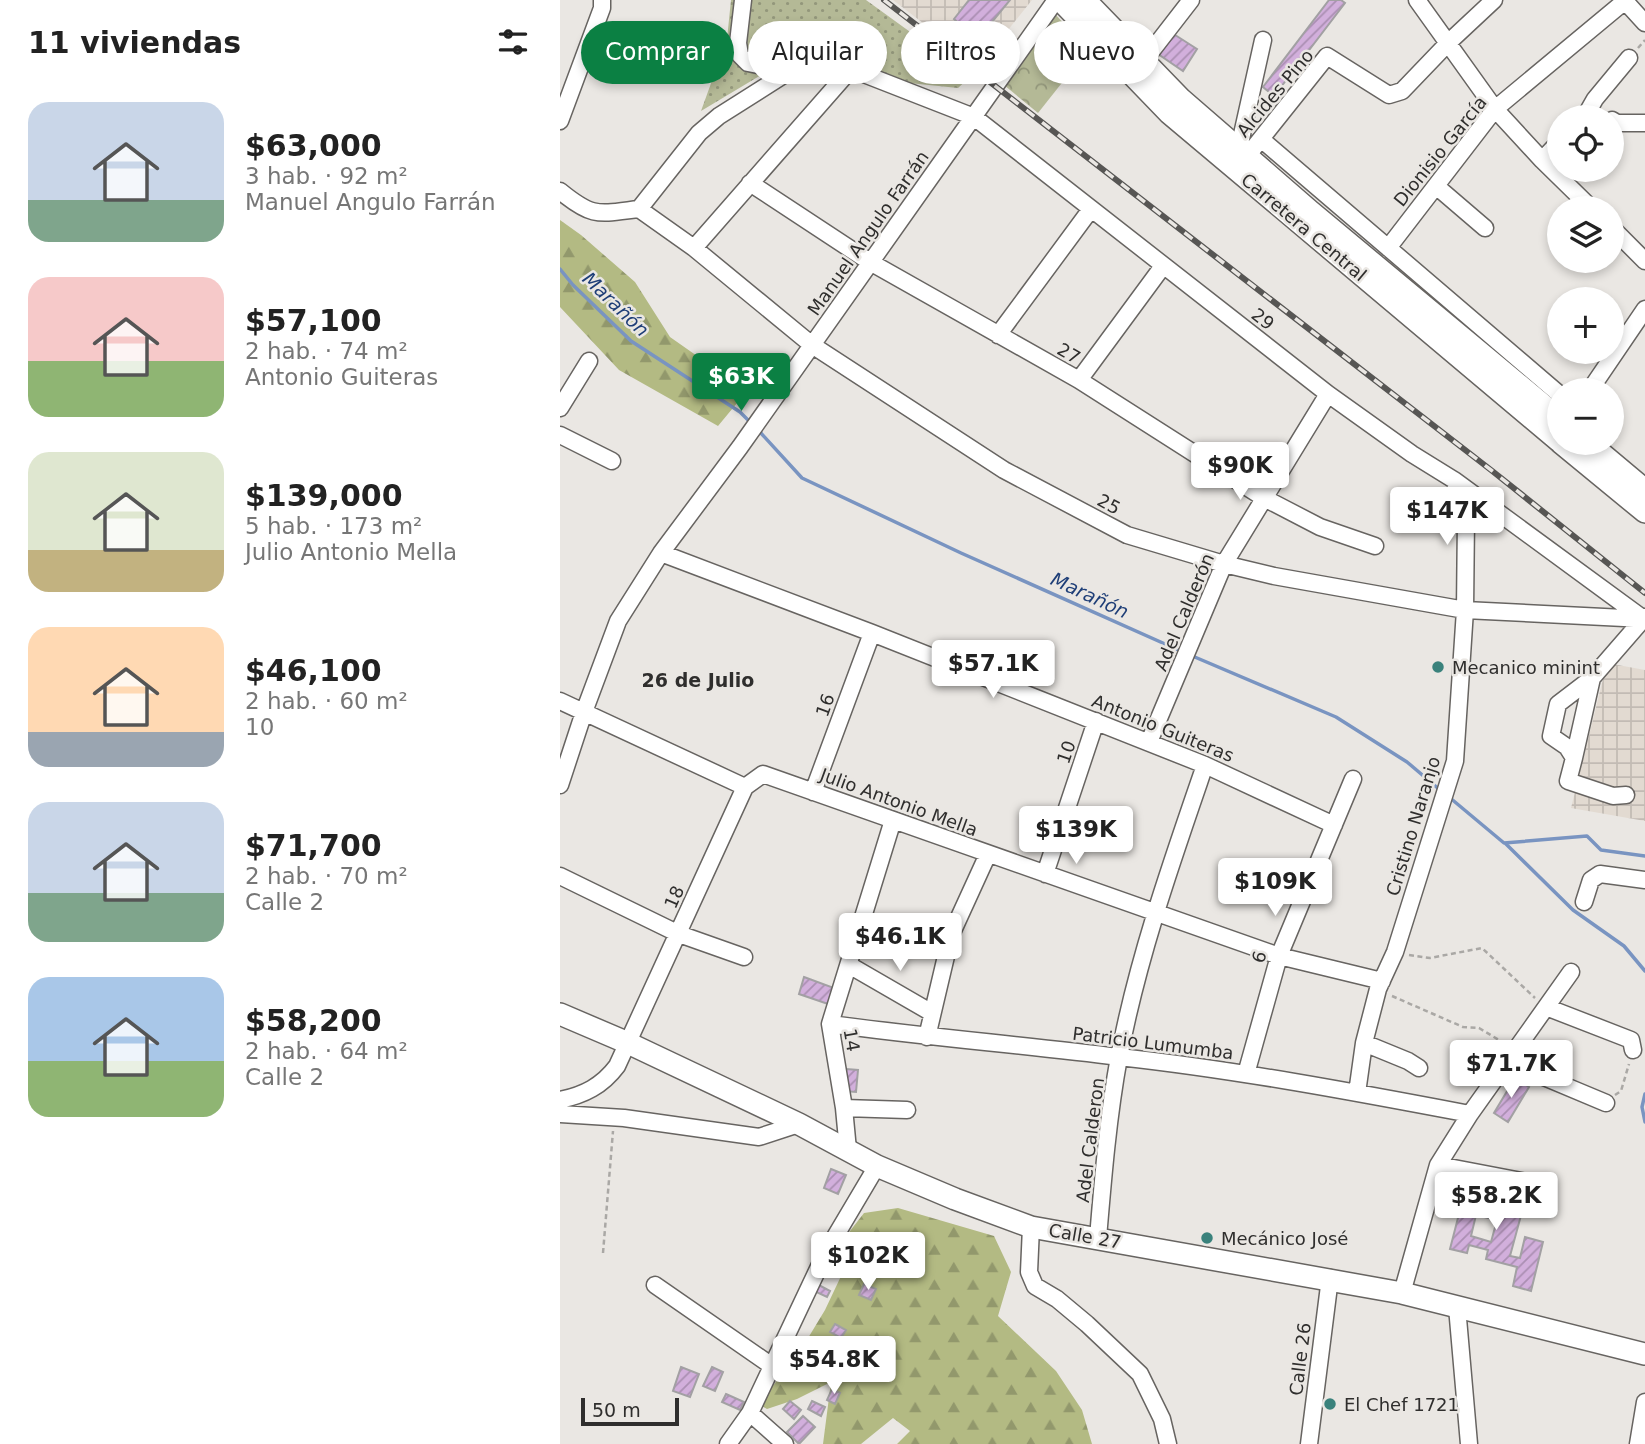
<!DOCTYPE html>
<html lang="es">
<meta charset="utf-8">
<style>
body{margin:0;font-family:"DejaVu Sans",sans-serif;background:#f6f6f6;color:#222;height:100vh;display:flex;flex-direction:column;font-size:26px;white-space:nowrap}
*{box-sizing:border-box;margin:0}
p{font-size:23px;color:#767676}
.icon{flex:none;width:38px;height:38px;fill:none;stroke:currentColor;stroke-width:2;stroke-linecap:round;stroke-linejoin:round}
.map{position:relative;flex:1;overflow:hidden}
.details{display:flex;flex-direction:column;background:#fff;width:560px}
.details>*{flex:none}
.guide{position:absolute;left:21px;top:21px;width:665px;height:63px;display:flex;gap:14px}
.controls{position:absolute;left:987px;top:105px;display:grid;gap:14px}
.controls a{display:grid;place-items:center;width:77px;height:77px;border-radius:50%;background:#fff;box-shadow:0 4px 10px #0003;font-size:35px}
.scale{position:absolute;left:21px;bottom:18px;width:98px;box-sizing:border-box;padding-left:7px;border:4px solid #2f2e2d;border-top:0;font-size:19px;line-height:24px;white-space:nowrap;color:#2f2e2d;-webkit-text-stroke:5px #eae7e3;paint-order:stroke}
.price{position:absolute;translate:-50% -60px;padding:0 16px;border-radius:7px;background:#fff;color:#222;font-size:23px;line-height:46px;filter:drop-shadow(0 2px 4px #0008)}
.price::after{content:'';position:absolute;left:50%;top:42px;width:21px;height:16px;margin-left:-10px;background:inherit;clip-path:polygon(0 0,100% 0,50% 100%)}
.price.on{background:#0b8043;color:#fff}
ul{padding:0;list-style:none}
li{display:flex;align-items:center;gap:21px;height:175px;padding:0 28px}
li span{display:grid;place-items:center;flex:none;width:196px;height:140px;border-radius:21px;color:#555}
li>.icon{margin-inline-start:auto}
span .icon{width:84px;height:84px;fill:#fffc;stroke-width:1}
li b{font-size:30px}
h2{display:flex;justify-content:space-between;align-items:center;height:84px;padding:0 28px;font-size:30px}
.pill{padding:0 24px;border-radius:32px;background:#fff;box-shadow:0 4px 10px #0003;font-size:24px;line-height:63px}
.pill.on{background:#0b8043;color:#fff}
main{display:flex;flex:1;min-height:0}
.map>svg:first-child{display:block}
</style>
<main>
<section class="details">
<h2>11 viviendas<svg class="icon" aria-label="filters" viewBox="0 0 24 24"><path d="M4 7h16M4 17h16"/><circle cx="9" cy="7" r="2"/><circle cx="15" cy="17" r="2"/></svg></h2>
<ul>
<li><span style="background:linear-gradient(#c9d6e8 70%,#7fa58c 0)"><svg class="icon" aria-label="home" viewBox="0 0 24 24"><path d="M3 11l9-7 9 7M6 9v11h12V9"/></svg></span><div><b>$63,000</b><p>3 hab. · 92 m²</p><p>Manuel Angulo Farrán</p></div></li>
<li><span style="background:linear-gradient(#f6c9c9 60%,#8fb573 0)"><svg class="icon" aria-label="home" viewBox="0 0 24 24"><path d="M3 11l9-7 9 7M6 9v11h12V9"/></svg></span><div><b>$57,100</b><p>2 hab. · 74 m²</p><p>Antonio Guiteras</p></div></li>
<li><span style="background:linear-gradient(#dfe7d0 70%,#c2b280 0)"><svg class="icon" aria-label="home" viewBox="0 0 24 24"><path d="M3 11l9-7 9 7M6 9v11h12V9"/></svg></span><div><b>$139,000</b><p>5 hab. · 173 m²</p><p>Julio Antonio Mella</p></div></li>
<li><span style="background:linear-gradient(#ffd9b3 75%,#9aa5b1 0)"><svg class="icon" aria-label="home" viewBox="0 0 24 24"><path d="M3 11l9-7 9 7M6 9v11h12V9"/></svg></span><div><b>$46,100</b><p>2 hab. · 60 m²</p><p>10</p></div></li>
<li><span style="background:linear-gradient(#c9d6e8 65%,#7fa58c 0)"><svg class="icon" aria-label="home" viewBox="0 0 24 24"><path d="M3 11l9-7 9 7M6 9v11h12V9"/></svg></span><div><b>$71,700</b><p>2 hab. · 70 m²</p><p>Calle 2</p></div></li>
<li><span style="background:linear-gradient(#a9c7e8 60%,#8fb573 0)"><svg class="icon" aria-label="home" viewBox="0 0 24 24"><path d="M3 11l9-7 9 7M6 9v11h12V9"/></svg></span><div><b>$58,200</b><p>2 hab. · 64 m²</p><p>Calle 2</p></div></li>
</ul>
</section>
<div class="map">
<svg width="1085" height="1444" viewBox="0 0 1085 1444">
<defs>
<pattern id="industrial-grid" width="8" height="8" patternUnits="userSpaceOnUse" patternTransform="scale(1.75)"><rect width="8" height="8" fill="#e2dad1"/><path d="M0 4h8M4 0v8" fill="none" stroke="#c2bbb4"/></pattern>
<pattern id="grass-dots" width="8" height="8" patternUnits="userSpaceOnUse" patternTransform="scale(1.75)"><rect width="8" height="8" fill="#b4b996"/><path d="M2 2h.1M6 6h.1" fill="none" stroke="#93977b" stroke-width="1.8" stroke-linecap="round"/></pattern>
<pattern id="forest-firs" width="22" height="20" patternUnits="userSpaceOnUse" patternTransform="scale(1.75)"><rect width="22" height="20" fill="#b3ba83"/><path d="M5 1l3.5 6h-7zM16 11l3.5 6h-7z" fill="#92986c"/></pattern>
<pattern id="park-crowns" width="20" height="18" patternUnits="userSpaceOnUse" patternTransform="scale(1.75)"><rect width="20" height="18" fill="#b4b996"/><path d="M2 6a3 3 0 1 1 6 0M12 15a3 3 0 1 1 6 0" fill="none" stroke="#93977b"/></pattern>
<pattern id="building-hatch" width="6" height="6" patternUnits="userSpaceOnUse" patternTransform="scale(1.75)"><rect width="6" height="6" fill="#d2afdc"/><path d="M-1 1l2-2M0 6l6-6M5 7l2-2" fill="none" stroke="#ab8fb3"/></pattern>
</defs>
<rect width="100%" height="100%" fill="#eae7e3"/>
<path fill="url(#industrial-grid)" d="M333,0H472L419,66Z
M1047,663L1085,670V821L1011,808Z"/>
<path fill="url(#grass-dots)" d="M171,0H306L411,76L398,88L349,83L311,69L221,63L141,111L167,39Z"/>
<path fill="url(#forest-firs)" d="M0,220L21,235L75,282L110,337L187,391L158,426L59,370L0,307Z
M338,1208L434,1236L451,1272L438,1316L496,1371L522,1410L532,1444H337L350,1431L333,1418L301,1444H263L271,1382L237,1399L207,1409L199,1404L242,1348L265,1310L291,1255L276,1249L304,1213Z"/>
<path fill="url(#park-crowns)" d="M495,14L528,50L478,113L444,85Z"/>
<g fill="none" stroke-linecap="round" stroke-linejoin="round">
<path stroke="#7994c1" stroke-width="3.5" d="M0,269L13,285L71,341L180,412L191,423
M199,431L242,478L401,553L623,652
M630,655L776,717L847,762L880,790
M889,797L944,843L1027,836L1041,850L1085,856
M945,843L1013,910L1064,946L1085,971
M1085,1094L1082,1107L1085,1122"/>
</g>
<path fill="url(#building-hatch)" stroke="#a2a0a3" stroke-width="2" fill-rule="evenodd" d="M409,0H450L418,39L394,19Z
M769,0H781L785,3L714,96L703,87Z
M612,33L637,49L623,71L598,54Z
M244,977L274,988L268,1004L239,994Z
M286,1069L298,1070L296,1092L284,1091Z
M955,1078L969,1087L948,1122L934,1113Z
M271,1169L286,1175L278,1194L264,1188Z
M908,1179L924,1183L920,1199L941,1204L944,1191L966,1197L950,1256L960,1258L965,1237L983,1242L971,1291L953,1286L957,1267L926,1259L928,1250L909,1245L907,1253L890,1249ZM916,1215L937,1220L931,1242L911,1236Z
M255,1283L270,1291L267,1297L252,1290Z
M304,1284L316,1289L311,1300L299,1295Z
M275,1324L286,1330L281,1338L270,1332Z
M249,1359L258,1364L253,1374L244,1369Z
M121,1367L139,1374L130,1397L113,1391Z
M152,1367L163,1372L155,1391L143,1386Z
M272,1389L280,1393L275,1404L267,1400Z
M166,1394L184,1402L180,1410L162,1402Z
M230,1401L241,1410L234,1419L223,1409Z
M252,1401L265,1407L261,1416L248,1409Z
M243,1416L255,1427L239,1444L227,1432Z"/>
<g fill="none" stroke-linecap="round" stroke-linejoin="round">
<defs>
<path id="minor" d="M183,0L178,43L180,55L188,63L218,69H291L414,117L768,394L852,454L894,480L1085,620
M857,0L935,109L982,160L1031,208
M1064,0L1085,23
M583,62L631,0
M1027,113L1035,99L1069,58
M1052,120L1057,123H1085
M0,121L42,8V0
M701,139L999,394
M679,148L703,40
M688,155L767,56L829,95L842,91L889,42L934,0
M982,160L999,142
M190,183L310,262L519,380L704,498L760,527L815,546
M876,186L925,228
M0,191C33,218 38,214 79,209
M79,209L134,248L252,345L444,470L567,535L664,564L714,576L905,610L1084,619
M79,209L139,133L159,116L233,69
M1052,228L1085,261
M134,248L291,69
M828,248L935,109L1065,1
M438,335L531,209
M519,380L603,266
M1030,390L1085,309
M0,408L29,361
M0,435L52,461
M101,553L312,633L645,765L774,825
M0,701L185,787
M589,742L664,564L768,394
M1014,758L1032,678
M0,785L24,712L58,621L101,553L180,447L496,0
M253,792L312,633
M1066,795L1053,796L1008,781L1014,758L1007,747L991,736L998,704L1032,678L1085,617
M485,874L536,721
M0,876L119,934L184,957
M1024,902L1031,880L1040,874L1085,880
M289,965L372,1013
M986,1007L1071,1040L1073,1050
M270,1024C366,1037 463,1045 559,1057C677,1070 794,1092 910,1114
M367,1037L391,935L428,854
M804,1043L848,1061L859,1068
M948,1062L1046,1103
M686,1074L719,956L793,779
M797,1093L804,1043L818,989L835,952L895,761L905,610L906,517L894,480
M0,1100C24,1095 42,1086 57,1066L185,787L203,774L719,956L822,981
M284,1108L347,1110
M0,1114L64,1118L199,1137L239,1124
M288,1150L284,1108L270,1024L333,820
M878,1165L967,1182
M471,1227L469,1272L475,1286L497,1299L527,1324L580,1374L602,1419L608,1444
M538,1238C543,1178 548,1117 559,1057C578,957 612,861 645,765
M95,1285L212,1366
M842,1293L878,1165L910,1114L1011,972
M897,1307L909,1444
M190,1413L225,1444
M168,1444L190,1413L266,1252L317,1166
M749,1444L770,1278
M1078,1444L1085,1402"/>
<path id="major" d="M500,0L609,113L999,441
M525,0L621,99L750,211L999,418
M1001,443L1085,512
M1029,443L1085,490
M0,1014L68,1043L239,1124L317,1166L395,1199L471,1227L842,1293L1085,1354"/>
</defs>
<use href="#minor" stroke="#676461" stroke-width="19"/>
<use href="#major" stroke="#676461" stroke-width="24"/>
<path stroke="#aaa8a5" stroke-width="2.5" stroke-dasharray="5 3.5" stroke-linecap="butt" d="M1078,48L1085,40
M849,955L870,958L922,948L975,998
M832,996L903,1027L919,1028L944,1043
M1055,1095L1061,1091L1069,1064
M43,1253L53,1131"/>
<use href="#minor" stroke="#fff" stroke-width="16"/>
<use href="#major" stroke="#fff" stroke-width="21"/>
<defs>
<path id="rail" d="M324,0L931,470L1085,593"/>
</defs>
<use href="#rail" stroke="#575654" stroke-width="6"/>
<use href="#rail" stroke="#eae7e3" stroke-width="3.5" stroke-dasharray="10" stroke-linecap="butt"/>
</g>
<g fill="#3a827c" stroke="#eae7e3" stroke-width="2.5">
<circle cx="878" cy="667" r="7"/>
<circle cx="647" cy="1238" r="7"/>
<circle cx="770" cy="1404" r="7"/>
</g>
<g text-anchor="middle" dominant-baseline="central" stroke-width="5" stroke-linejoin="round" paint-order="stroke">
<g font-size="18" fill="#2f2e2d" stroke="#eae7e3">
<text transform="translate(715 93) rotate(-50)">Alcides Pino</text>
<text transform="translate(880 151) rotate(-51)">Dionisio García</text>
<text transform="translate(744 227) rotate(40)">Carretera Central</text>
<text transform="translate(308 233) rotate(-55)">Manuel Angulo Farrán</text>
<text transform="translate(703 319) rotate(38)">29</text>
<text transform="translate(509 353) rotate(30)">27</text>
<text transform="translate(549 504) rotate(28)">25</text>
<text transform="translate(624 612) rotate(-67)">Adel Calderón</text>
<text transform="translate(265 705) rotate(-70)">16</text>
<text transform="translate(603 728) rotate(22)">Antonio Guiteras</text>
<text transform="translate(506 752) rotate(-71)">10</text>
<text transform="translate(339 802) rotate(20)">Julio Antonio Mella</text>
<text transform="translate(853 826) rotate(-73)">Cristino Naranjo</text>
<text transform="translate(114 897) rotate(-66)">18</text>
<text transform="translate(699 957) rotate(-73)">6</text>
<text transform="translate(292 1040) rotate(80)">14</text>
<text transform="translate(593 1043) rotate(7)">Patricio Lumumba</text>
<text transform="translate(530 1140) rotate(-83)">Adel Calderon</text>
<text transform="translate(525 1236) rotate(10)">Calle 27</text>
<text transform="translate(740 1359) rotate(-83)">Calle 26</text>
</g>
<g font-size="18" fill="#2f2e2d" stroke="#eae7e3" text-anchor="start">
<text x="892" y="667">Mecanico minint</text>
<text x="661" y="1238">Mecánico José</text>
<text x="784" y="1404">El Chef 1721</text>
</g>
<g font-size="19" font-style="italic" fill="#1e3e77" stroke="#eae7e3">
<text transform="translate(56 304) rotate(44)">Marañón</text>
<text transform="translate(530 595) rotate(25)">Marañón</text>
</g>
<g font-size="19" font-weight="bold" fill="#2f2e2d" stroke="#eae7e3">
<text x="138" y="680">26 de Julio</text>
</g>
</g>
</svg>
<div class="controls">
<a><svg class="icon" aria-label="locate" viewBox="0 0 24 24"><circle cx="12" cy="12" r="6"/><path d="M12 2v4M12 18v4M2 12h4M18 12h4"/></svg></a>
<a><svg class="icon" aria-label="layers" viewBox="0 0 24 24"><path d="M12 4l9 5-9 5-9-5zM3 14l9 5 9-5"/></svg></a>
<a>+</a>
<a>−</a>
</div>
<div class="scale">50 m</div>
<b class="price on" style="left:181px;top:413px">$63K</b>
<b class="price" style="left:680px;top:502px">$90K</b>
<b class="price" style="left:887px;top:547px">$147K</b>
<b class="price" style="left:433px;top:700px">$57.1K</b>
<b class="price" style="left:516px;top:866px">$139K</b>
<b class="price" style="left:715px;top:918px">$109K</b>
<b class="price" style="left:340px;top:973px">$46.1K</b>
<b class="price" style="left:951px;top:1100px">$71.7K</b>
<b class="price" style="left:936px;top:1232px">$58.2K</b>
<b class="price" style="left:308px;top:1292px">$102K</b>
<b class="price" style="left:274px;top:1396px">$54.8K</b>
<div class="guide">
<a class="pill on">Comprar</a>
<a class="pill">Alquilar</a>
<a class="pill">Filtros</a>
<a class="pill">Nuevo</a>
</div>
</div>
</main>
